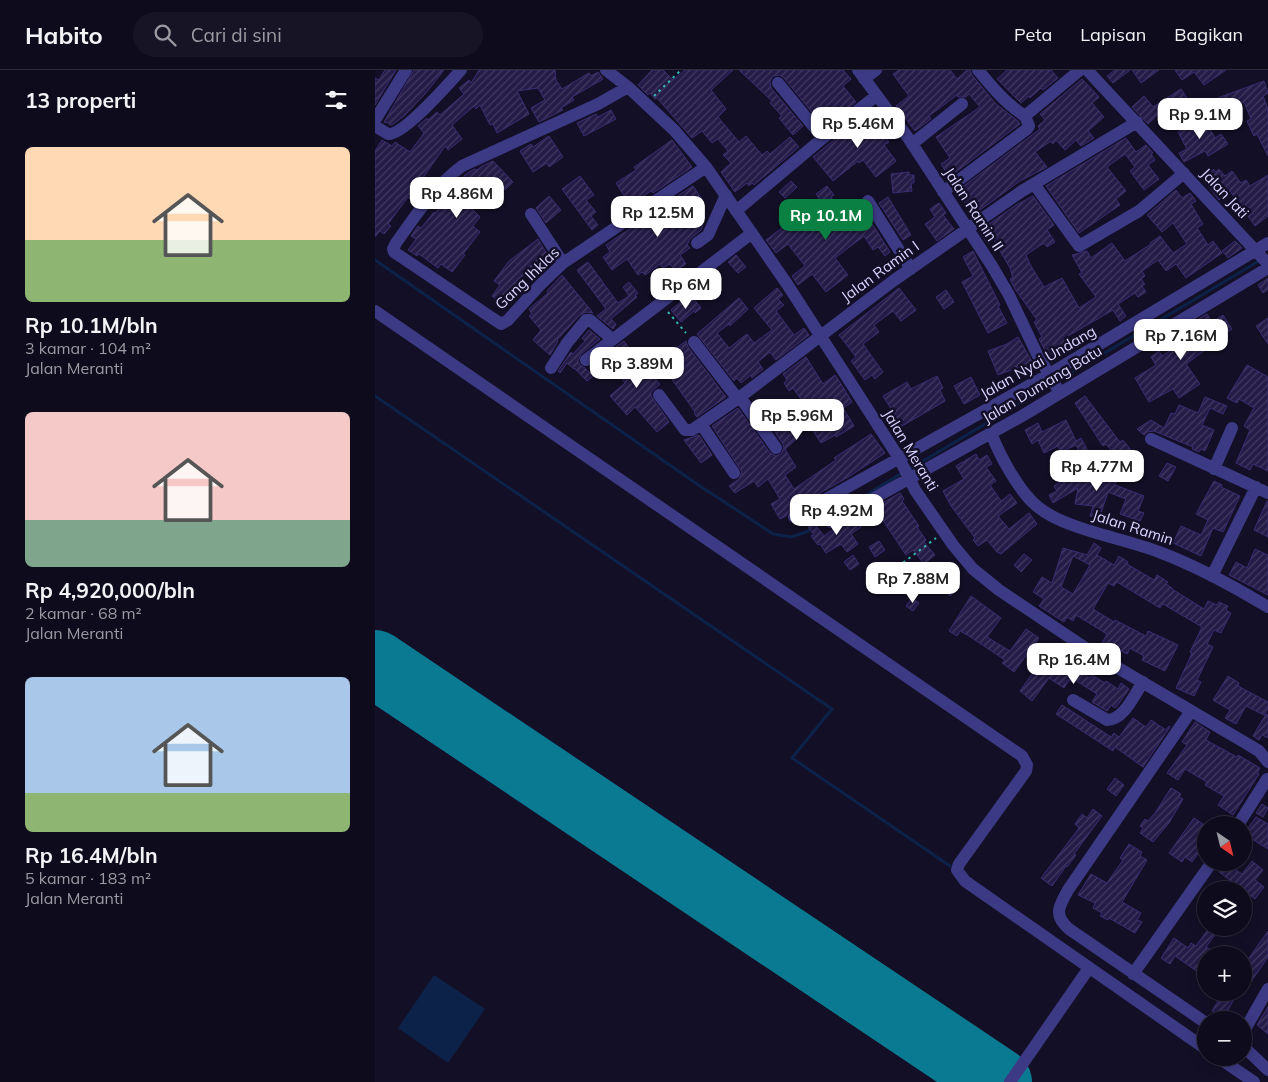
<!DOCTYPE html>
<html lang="id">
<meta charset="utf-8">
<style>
body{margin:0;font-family:Mulish,sans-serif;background:#171425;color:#f1f3f6;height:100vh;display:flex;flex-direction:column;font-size:19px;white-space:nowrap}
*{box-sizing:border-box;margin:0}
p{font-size:16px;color:#9b9ba3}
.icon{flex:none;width:28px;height:28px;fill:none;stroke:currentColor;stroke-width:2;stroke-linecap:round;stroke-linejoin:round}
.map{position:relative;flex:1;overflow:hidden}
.panel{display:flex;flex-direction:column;background:#0e0b1c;width:375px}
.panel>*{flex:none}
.needle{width:32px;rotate:145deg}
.tools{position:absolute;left:822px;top:746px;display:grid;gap:10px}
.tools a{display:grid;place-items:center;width:55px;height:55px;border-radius:50%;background:#0e0b1c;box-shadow:0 2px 12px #0003,0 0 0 1px #2e2b3b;font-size:25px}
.price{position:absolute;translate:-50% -42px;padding:0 11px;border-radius:10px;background:#fff;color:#222;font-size:16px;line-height:32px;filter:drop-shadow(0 1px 2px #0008)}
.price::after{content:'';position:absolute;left:50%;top:30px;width:15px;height:11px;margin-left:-8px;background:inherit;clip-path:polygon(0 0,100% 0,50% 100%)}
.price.selected{background:#0b8043;color:#fff}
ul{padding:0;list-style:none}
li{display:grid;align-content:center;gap:10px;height:265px;padding:0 25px}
li span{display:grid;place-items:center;height:155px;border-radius:8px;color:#555}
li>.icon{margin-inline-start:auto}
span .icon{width:90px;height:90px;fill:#fffc;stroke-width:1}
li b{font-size:21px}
h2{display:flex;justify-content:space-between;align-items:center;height:60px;padding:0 25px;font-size:21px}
header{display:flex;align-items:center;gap:30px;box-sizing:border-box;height:70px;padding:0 25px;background:#0e0b1c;border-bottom:1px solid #2e2b3b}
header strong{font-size:24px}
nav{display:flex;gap:28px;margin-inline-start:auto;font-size:18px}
.search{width:350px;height:45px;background:#171425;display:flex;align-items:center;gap:12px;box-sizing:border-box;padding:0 18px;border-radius:28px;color:#9b9ba3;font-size:19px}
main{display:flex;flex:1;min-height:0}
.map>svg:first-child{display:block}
</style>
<header>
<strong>Habito</strong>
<div class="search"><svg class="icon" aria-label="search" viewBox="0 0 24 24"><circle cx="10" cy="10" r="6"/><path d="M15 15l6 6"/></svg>Cari di sini</div>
<nav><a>Peta</a><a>Lapisan</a><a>Bagikan</a></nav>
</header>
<main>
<section class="panel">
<h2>13 properti<svg class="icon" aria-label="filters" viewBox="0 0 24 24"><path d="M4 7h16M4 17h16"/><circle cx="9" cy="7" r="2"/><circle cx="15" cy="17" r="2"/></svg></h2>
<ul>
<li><span style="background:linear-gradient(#ffd9b3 60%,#8fb573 0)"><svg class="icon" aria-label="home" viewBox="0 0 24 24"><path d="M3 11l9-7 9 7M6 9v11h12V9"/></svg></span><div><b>Rp 10.1M/bln</b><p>3 kamar · 104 m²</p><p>Jalan Meranti</p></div></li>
<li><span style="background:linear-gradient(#f6c9c9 70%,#7fa58c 0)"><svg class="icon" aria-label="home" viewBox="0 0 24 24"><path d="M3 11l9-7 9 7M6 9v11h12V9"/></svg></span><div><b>Rp 4,920,000/bln</b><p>2 kamar · 68 m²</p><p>Jalan Meranti</p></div></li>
<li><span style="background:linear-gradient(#a9c7e8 75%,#8fb573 0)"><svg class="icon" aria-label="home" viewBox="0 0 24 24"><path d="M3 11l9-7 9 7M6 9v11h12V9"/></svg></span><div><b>Rp 16.4M/bln</b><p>5 kamar · 183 m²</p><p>Jalan Meranti</p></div></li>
</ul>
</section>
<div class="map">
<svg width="893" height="1012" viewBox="0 0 893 1012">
<defs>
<pattern id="building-hatch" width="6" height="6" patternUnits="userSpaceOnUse" patternTransform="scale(1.25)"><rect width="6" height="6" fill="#241b47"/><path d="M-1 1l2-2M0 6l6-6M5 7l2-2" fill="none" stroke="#433b63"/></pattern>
</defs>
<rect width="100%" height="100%" fill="#130f26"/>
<path fill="#0c2248" d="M59,905L110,939L73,993L23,958Z"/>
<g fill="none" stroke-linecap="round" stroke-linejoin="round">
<path stroke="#0c2248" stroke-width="3" d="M0,190L322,414L398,464L416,467L431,462L452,448
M681,312L884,191
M0,326L457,639L417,688L575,796
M533,400L676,315
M471,437L527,403"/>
<path stroke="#0a7a92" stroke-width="68" d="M0,594L623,1012"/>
</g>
<path fill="url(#building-hatch)" stroke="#3b2d73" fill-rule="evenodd" d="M10,0H21L0,35V8L4,10Z
M39,0H69L51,23L29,46L17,55H15L12,52L11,53L9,52Z
M104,0H180L181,10L187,19L214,3L216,6L223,2L228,9L197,27L199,30L186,38L188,40L164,52L156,38L170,30L163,18L142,21L154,44L122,63L118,54L115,55L105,35L101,39L99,36L77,55L87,69L73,80L70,76L41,118L43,120L36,129L33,127L13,154L16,156L9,164L5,161L0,167V81L7,70L17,76L20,72L35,82L49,63L43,56L52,48L53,50L62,42L65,45L89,24L84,18L94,10L96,13Z
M277,0H288L298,10L310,0H358L336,20L351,39L343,47L364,72L371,66L387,85L392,81L395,84L415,67L424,77L379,115L377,113L374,116L372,113L360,122L346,102L356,93L348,85L353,81L343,69L337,73L327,61L317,68L282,28L280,29L275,23L273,25L263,15Z
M364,0H468L476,9L468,16L481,32L449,57L409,8L405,5L398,6L395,11L396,18L428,56L418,65L404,48L407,46L395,33L397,31Z
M524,0H575L582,9L592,0H595L597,5L621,34L643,51L645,54L574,107L566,94L575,88L561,67L605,37L594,24L591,27H583L582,25L554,46L556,49L540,61L521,36L534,26L518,4Z
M632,0H676L683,8L668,20L666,18L655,28L654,26L646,33L622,9Z
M740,0H755L738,13L732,6Z
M757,0H784L766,13Z
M800,0H851L829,15L819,2L807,10Z
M707,9L724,27L717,33L729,47L713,61L719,68L706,76L701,70L690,80L681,70L678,74L676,71L660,82L672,97L645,111L605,140L604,139L597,143L582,121L665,59L663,56L670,50L665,44Z
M889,11L893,23L888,26L893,39V86L882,64L879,66L872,51L876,49L869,32L860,36L859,33L843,39L840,29Z
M806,19L812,28L789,43L788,40L773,54L757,37L769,26L778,37Z
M236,40L241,49L209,66L202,53L221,44L223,47Z
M496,40L514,64L510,67L514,72L509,75L521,91L501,107L488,90L484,93L483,91L458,111L438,87Z
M829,48L840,68L846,64L853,74L833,86L830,81L809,92L804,83L812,79L803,62Z
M174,66L188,87L174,97L172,93L158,102L145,81L156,74L158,77Z
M751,68L761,82L771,75L778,83L776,84L780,90L773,95L784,109L769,120L755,101L760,97L750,84L732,97L751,121L741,129L745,135L704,163L671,116Z
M297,70L317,97L278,123L276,121L255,135L241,113L261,100L259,97Z
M118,91L138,112L130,120L125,115L111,129L106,125L96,138L105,147L98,156L105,162L88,184L90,185L77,202L66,194L63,198L44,184L42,186L33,180L41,169L36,166L43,156L46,158L59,142L60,143L90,109L88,107L94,102L100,99L102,100L107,96Z
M838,99L841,102L844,99L850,106L857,101L866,113L871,110L875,116L893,105V146L880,156L855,121L844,130L827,108Z
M534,102V105H539V113H536L537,121L518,123L516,104Z
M205,106L219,125L211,130L221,142L216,146L223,155L217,160L187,119Z
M416,111L422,117L410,128L404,122Z
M318,116L327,129L315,137L328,156L326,160L315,169L312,175L315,178L305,185L311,194L300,201L295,194L288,198L285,194L270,205L267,202L263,205L252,189L237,200L228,187L235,182L231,175L279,142L282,146L286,143L289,147L303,137L298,129Z
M452,116L459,125L456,127L474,151L489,141L515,182L510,186L503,177L498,180L489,166L460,188L473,205L451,222L437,204L423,215L417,206L430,196L413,174L401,183L391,170L408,157L411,161L447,133L441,124Z
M801,120L807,128L815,123L821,131L816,134L828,154L822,158L833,175L838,171L847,183L811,208L801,194L791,201L783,190L767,201L770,206L766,209L770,214L767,216L771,222L763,227L760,223L743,234L751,246L745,251L738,240L693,266L698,276L674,288L664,269L667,267L659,252L662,250L640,219L635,209L638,208L635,198L618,169L612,173L604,161L641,135L658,126L679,155L672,160L680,172L672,177L669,173L651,185L656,196L669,217L687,208L704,238L721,227L704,204L707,203L697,185L712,181L716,188L737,173L750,191L776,174L775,173L785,166L798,183L812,174L798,153L787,162L772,145Z
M174,126L186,140L171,153L161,138Z
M513,127L536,165L528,170L504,133Z
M564,133L571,143L568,145L579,159L562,171L550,154L560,147L555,139Z
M163,169L172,184L142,211L150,217L143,227L137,223L128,234L117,226L125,215L119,211L134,191Z
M860,171L867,178L853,188L847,181Z
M598,181L625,235L623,236L632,253L613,263L587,212L598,206L588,187Z
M361,185L371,197L363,203L353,192Z
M213,192L243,233L254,226L248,217L254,212L263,223L260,225L262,227L236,249L241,254L238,259L222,246L231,239L202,200Z
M187,205L218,243L211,242L205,245L182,270L183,271L175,285L158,270L166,260L154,246L157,244L154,239L173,223L172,221Z
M893,208V219L888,223L883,215Z
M402,218L408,225L403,229L409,235L401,241L419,265L429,258L434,265L401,290L395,282L383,292L388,299L377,308L376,305L366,313L362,308L359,311L322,264L364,228L373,239L355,256L354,254L342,263L354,278L372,264L379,273L397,260L379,238Z
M524,218L541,240L526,251L518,241L499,255L504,262L488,274L508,302L500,309L497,305L490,310L476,291L481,287L464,265Z
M571,220L579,232L569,239L561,227Z
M318,228L326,238L320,243L319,241L306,252L296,240L307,231L310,235Z
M832,244L837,252L848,245L857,259L832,276L833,278L811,294L825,314L804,328L798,319L774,332L760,308L781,295L776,287L784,281L787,286L809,271L807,268L826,256L822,250Z
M893,248V274L881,256Z
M214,260L225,269L206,284L203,291L205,295L210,298L218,306L212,311L199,298V299L192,293L185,303L183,301L196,282L198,284L210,271L207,268Z
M643,267L659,295L646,301L644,297L623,305L613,281L632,274Z
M249,271L254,278L251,281L267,303L271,299L285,314L276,322V326L294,352L282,362L260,337L252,345L235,326L250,313L236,293L243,288L237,280Z
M311,271L313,277L351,327L322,347L319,343L320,342L296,308L298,307L295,303L298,301L288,288Z
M431,287L448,314L460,305L468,317L477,332L468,338L479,356L461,367L460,365L446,373L435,356L422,365L424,367L410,379L421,397L410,405L419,419L461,390L459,388L496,364L510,383L475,406L415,440L411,446L405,449L396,434L405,429L393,409L383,417L379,411L360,423L354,416L364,409L367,402L337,356L363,338L395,383L401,386L406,384L409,378L408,374L388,345L393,342L406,361H408L435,342L418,318L414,321L409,313L412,310L408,304Z
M872,295L893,307V401L878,394L875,400L861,393L875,360L869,356L879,338L864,329L862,333L852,328Z
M562,306L568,318L565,320L570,331L527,356L508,326L532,312L536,319Z
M596,307L605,325L589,334L579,316Z
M710,326L745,372L748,370L756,380L767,387L759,401L748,395L731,374L728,376L700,333Z
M830,327L852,336L848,344L835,338L827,355L839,360L830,381L826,379L824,382L817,379L818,377L779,361L772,362L769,365L762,359L776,350L789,358L796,343L800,344L804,335L823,343Z
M691,350L701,371L706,368L712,379L705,383L701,375L686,382L683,376L669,383L663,370L657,374L650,360L663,353L667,362Z
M324,365L337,385L326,393L309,370Z
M601,384L604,390L612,385L617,394L611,397L621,411L615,415L626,431L635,424L642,433L623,446L634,459L654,443L662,454L626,484L622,482L612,470L603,476L598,470L600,468L576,436L568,421L589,409L581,396Z
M792,393L801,397L793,411L784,406Z
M701,397L720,400L719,402L741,410L740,415L769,426L763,441L769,443L765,451L745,444L751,429L733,422L724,449L715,446L718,436L700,434L703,418L678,433L674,425L682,421L679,416L690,409L689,400Z
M839,411L847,415L846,417L865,426L848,462L838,458L826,486L798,473L806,456L826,465L833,450L821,444Z
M525,423L529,429L527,431L544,456L542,457L551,470L549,472L560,485L549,494L538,480L531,485L505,446L503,447L497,439Z
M892,431H893V467L879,460Z
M479,448L486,457L476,464L483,474L472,482L466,474L451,483L445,474L443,475L436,466L439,465L433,457L439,453L449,466L457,460Z
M504,471L510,480L500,487L494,477Z
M719,473L726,478L722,485L739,495L744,486L753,492L752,494L779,510L782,505L793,512L791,514L797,518V519L829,539L833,531L842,535L844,532L853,536L851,540L856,543L846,563L839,560L832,574L838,577L822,610L826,612L819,626L801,618L817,583L815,582L827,557L788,534L785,538L742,512L739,516L733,513L718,539L739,552L740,550L771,566L773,561L803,575L790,601L767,590L769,586L755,578L752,584L739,577L738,579L727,573L732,564L701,545L698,551L692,547L689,552L664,536L669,529L658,522L667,507L677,513L688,478L712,485ZM698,486L715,495L698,524L686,517Z
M880,479L893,485V525L854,505L861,492L872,498Z
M649,484L657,490L646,502L639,495Z
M478,485L484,494L475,500L469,492Z
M561,496L574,513L578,509L585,517L575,526L563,514L551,523L541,511Z
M596,526L626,548L612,567L635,581L651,559L664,568L639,602L627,593L630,590L594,566L585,561L582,566L574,561Z
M537,528L544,533L538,541L531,536Z
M667,590L685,604L692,593L715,608L717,605L730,613L731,611L743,619L746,613L754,619L742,636L740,638L736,635L732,641L717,632L722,624L700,610L698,613L694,610L689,618L674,608L657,631L645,621Z
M853,606L864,613L863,616L893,632V638L889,645L871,636L861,654L850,648L855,640L838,630Z
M687,635L736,667L739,663L744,667L758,648L771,657L776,650L791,660L794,656L795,657L768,697L740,677L738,681L681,644Z
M891,644L893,645V668L887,665L884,670L878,666Z
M820,652L835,662L831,670L862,687L863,685L885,698L882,703L884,704L858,745L843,735L849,726L830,715L832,712L810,699L803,710L792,703L812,675L807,672Z
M740,708L749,715L741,726L732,719Z
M796,718L806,724L804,727L808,729L794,753L778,772L765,763L768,758L765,756L770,749L773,751L780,743Z
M887,734L893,738L888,747L881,743Z
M718,739L727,746L699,784L701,785L692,797L691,796L677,816L666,808L704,758L700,754L707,744L712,748Z
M881,747L893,754V779L869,764Z
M819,748L831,756V773L817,792L810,787L807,792L794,783Z
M754,774L767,782L765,786L772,790L747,832L766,843L762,850L767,852L760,863L734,848L733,850L725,846L727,843L718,838L720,833L703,825L716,804L732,813L748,790L745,788Z
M877,791L888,800L880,810L889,817L880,829L844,802L851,793L867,804Z
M834,858H845L831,877L844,885H831V911L821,905L823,902L800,886L795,894L786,888L799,868L813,878L816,873L821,876Z
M893,861V887L869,922V895Z
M848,922H863L849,947L837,941Z
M893,937V964L882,955Z"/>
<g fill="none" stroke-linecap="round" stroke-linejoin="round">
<path stroke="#2fb8b0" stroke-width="2" stroke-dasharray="2.5 4" stroke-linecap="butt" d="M279,26L306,0
M293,242L311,263
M497,516L561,468"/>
<path stroke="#3d3a85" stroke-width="12" d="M231,0L253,17L299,60L331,97L412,214L524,388L540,420L578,475L598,499L624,520L721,585L869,672L884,681L893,692
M483,0L534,69L617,196L634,225L662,284L685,323
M603,0C617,17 631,34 650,46
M712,0L893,194
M489,9L501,0
M403,13L448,68
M253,17L223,34L87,96C59,117 41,145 21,173L18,179L19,182L126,254L133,250L165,215L188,193L331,97
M0,50L31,0
M0,56L13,64C29,65 74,13 86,0
M537,74L587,34
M659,114L704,176L764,141L809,103
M568,122L652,59L654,56L650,46L705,0
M493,131L536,199
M361,141L448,68L501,26
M156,144L188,193
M322,173L333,165L351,125
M0,241L647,686L652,695L651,701L584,794L582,800L590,811L831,979
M319,272L359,324L365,327L401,378
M211,290L377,163
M176,298L192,273L211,250H215L237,269
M284,325L310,360H317L365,327L518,211L647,121L762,52
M326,354L359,403
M616,363C625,386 644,422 663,437C691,460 749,468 784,482C822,496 858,516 893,537
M776,369L893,423
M839,399L857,358
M419,447L673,305L893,173
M456,452L647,346L893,198
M837,506L881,417
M698,630L732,650C749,650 759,625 768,612
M816,641L693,820C684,836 678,845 694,859L831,953
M863,755L892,709
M758,904L837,792
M869,961L893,919
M869,977L893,1000
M844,988L879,1012
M635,1012L714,898"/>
</g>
<g text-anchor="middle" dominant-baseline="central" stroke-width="5" stroke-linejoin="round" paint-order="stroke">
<g font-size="15" fill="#d9d4ff" stroke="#130f26">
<text transform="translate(850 123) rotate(47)">Jalan Jati</text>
<text transform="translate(599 139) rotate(57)">Jalan Ramin II</text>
<text transform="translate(505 201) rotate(-36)">Jalan Ramin I</text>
<text transform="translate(152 208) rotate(-44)">Gang Ihklas</text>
<text transform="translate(663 292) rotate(-30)">Jalan Nyai Undang</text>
<text transform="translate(667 314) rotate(-31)">Jalan Dumang Batu</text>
<text transform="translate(536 380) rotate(59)">Jalan Meranti</text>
<text transform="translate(758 457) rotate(18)">Jalan Ramin</text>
</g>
</g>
</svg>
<div class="tools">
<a><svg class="needle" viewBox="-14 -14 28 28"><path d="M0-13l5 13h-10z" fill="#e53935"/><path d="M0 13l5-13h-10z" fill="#9b9ba3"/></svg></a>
<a><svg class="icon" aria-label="layers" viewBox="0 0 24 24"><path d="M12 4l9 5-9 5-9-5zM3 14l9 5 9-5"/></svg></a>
<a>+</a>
<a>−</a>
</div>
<b class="price" style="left:825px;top:70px">Rp 9.1M</b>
<b class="price" style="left:483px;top:79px">Rp 5.46M</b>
<b class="price" style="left:82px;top:149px">Rp 4.86M</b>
<b class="price" style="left:283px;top:168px">Rp 12.5M</b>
<b class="price selected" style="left:451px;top:171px">Rp 10.1M</b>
<b class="price" style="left:311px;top:240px">Rp 6M</b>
<b class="price" style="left:806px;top:291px">Rp 7.16M</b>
<b class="price" style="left:262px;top:319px">Rp 3.89M</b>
<b class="price" style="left:422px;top:371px">Rp 5.96M</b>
<b class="price" style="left:722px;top:422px">Rp 4.77M</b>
<b class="price" style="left:462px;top:466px">Rp 4.92M</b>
<b class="price" style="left:538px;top:534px">Rp 7.88M</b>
<b class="price" style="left:699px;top:615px">Rp 16.4M</b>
</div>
</main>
